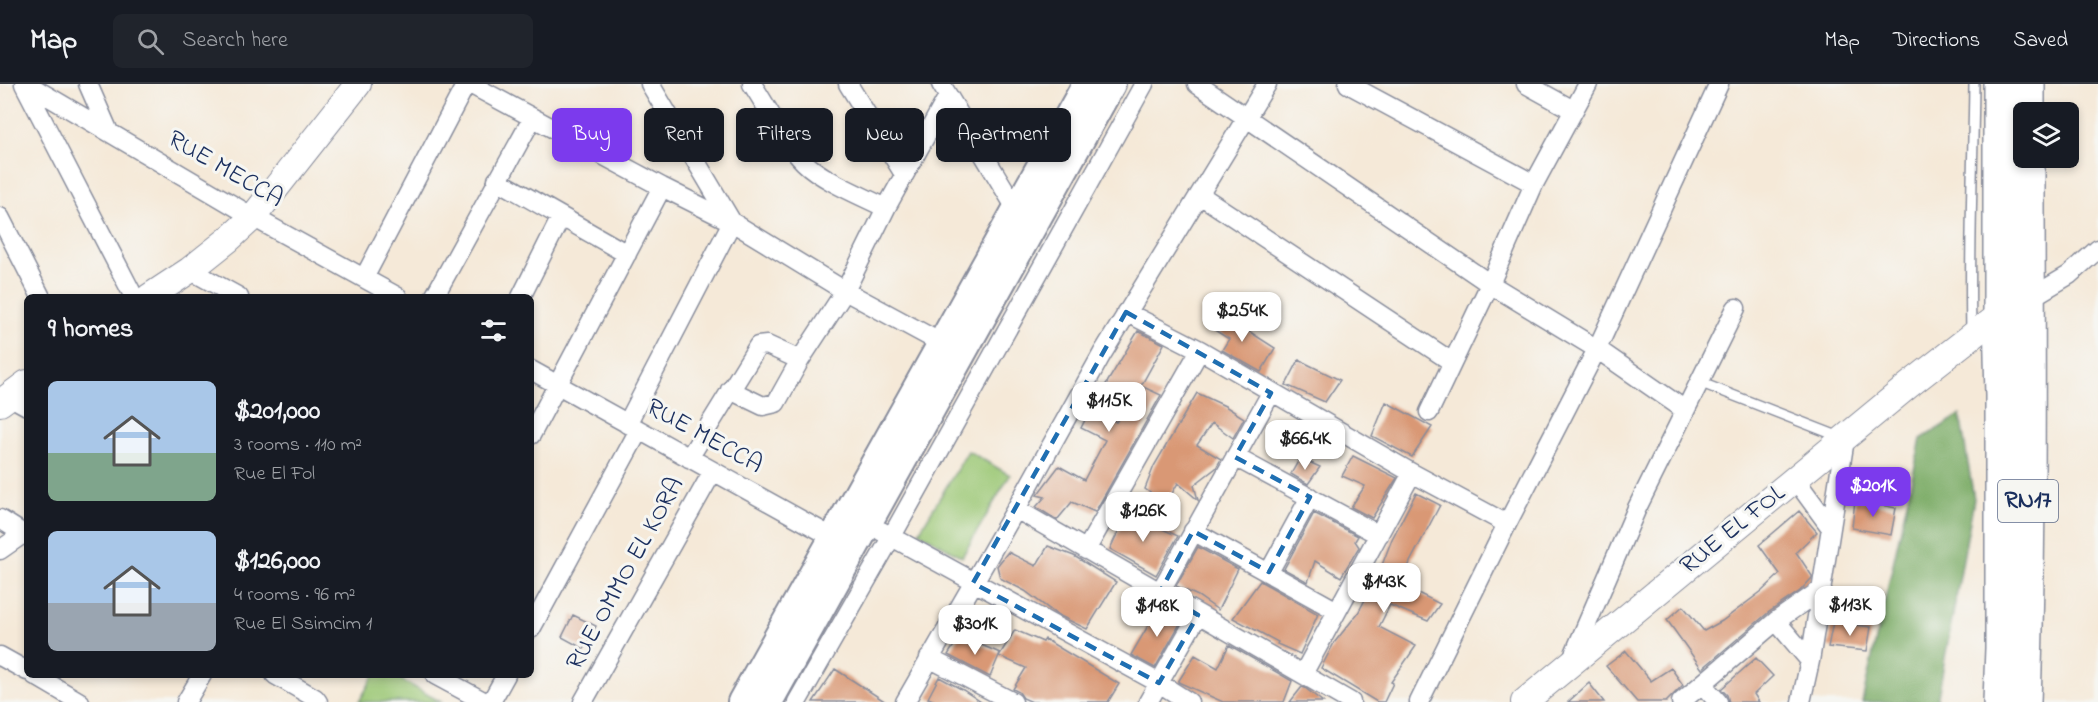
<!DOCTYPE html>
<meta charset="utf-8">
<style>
body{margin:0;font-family:"Indie Flower",sans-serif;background:#20242c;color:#f1f3f6;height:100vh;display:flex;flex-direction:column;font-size:22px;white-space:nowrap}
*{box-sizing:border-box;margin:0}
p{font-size:20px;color:#9ea1a6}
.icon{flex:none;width:33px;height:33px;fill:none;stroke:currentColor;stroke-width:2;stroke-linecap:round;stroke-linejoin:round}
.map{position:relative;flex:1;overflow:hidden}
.side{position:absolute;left:24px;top:210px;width:510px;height:384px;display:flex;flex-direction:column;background:#171b24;border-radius:9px;box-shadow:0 3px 9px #0003}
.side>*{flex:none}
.banner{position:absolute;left:552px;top:24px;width:570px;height:54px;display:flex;gap:12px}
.buttons{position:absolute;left:2013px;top:18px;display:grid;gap:12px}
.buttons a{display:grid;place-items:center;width:66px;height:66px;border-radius:9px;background:#171b24;box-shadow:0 3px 9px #0003;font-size:30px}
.price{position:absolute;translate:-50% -51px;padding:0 14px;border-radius:12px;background:#fff;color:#222;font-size:20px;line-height:39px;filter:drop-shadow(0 2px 3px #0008)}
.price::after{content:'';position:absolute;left:50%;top:36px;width:18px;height:14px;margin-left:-9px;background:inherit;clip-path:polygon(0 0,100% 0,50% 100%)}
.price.selected{background:#7c3aed;color:#fff}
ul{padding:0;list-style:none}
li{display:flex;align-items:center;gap:18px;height:150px;padding:0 24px}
li span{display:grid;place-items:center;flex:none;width:168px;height:120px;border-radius:9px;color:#555}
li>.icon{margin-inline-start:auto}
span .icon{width:72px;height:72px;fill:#fffc;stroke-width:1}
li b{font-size:26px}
h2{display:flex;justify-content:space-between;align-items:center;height:72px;padding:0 24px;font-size:26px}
.tag{padding:0 21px;border-radius:9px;background:#171b24;box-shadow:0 3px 9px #0003;font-size:21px;line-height:54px}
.tag.selected{background:#7c3aed;color:#fff}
header{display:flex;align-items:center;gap:36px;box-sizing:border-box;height:84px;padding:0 30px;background:#171b24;border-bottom:2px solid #363941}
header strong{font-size:28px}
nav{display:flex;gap:33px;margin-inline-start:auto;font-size:21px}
.search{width:420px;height:54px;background:#20242c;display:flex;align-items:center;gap:15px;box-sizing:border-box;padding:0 21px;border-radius:9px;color:#9ea1a6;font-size:22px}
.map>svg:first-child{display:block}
</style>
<header>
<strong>Map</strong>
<div class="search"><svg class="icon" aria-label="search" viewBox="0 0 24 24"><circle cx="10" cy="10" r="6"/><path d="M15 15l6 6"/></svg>Search here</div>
<nav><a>Map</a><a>Directions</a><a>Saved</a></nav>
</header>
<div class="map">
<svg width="2098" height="618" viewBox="0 0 2098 618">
<rect width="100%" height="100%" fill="#f6f6f2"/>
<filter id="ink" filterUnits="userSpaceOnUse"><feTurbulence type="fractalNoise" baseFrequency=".0167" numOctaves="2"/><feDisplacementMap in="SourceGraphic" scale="12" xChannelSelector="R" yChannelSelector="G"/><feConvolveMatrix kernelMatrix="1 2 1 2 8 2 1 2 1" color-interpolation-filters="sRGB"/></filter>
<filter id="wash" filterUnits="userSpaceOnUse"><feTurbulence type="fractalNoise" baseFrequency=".008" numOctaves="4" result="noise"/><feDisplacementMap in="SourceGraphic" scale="24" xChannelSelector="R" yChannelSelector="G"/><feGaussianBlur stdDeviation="1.35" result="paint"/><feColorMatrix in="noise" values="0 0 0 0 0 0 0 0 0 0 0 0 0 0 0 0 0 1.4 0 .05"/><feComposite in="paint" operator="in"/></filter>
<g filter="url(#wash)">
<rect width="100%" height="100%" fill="#f5e9d8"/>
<path fill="#9bc774" stroke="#5b7b69" stroke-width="1.5" d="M968,367L1010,391L962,473L919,448Z
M374,591H393L441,618H359Z"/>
<path fill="#7cac66" stroke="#4c6e62" stroke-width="1.5" d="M1960,331L1974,415L1937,618H1862L1921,355Z"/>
<g id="blocks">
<path fill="#d99874" d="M1211,231L1236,239L1275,264L1261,288L1222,266L1229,255L1205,240Z
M1138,247L1164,260L1141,302L1161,311L1095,428L1072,418L1057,436L1036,423L1045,413L1037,411L1059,382L1084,396L1105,356L1081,344L1091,324L1116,338L1132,316L1105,302Z
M1299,276L1340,296L1325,318L1286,301Z
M1197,309L1225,322L1244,334L1233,354L1212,339L1197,361L1221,375L1216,384L1194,401L1198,416L1178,399L1166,420L1145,405L1154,382Z
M1386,318L1432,343L1412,373L1372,352Z
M1353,372L1397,394L1372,434L1351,423L1365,402L1342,392Z
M1300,374L1320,383L1308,400L1291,390Z
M1416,409L1440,421L1410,478L1402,501L1440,520L1428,537L1390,521L1379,543L1416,562L1391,598L1393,599L1384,618H1377L1321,584L1334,559L1358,529L1379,489L1392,455Z
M1855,416L1896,424L1891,451L1852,444Z
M1799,427L1817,448L1796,468L1812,492V494L1800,507L1769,528L1702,585L1667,536L1683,522L1704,547L1722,537L1762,507L1780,490L1759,461Z
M1127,429L1178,452L1156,491L1110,465Z
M1314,429L1358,452L1355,457L1359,463L1341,493L1315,477L1308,498L1284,485Z
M1048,462L1074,472L1116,498L1087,545L1056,530L1025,507L1000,494L997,482L1008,468L1036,482Z
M1198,463L1238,485L1218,526L1198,512L1176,502Z
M1260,497L1318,530L1300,570L1277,560L1278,558L1233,534Z
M1159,523L1182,536L1155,584L1131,571Z
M573,531L596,542L584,565L562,553Z
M1833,538L1871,543L1867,567L1828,563Z
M1015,546L1043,558L1045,555L1119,600L1108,618H1032L1023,614L1019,608L1013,605L1026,584L999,572Z
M960,552L1000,569L990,593L948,571Z
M1229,561L1292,597L1284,618H1223L1178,598L1195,571L1218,584Z
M1626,567L1651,597L1671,584L1683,601L1666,618H1637L1606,582Z
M1756,574L1773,592L1754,610L1759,618H1729L1727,611L1721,605Z
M835,585L886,618H813Z
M939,593L963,606L981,618H938L928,614Z
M1589,599L1604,618H1568Z
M1302,603L1305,604L1323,618H1290Z"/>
</g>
</g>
<g filter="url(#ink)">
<use href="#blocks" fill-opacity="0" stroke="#888c9b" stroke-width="1.5"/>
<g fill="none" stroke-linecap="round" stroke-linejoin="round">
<defs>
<path id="lane" d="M1971,246C1969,164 1973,82 1974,0
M1699,298L1840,353"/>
<path id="street" d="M24,0L134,213
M27,0L253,133L398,213
M88,0L109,48
M470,0L662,103L732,138L845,207L943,260
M752,0C768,24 785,59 804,78C822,96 862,112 886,124
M848,0L904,90
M941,0L1017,126L1022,130
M1197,0L1490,200L1597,265L1685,326
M1348,0L1534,100
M1526,0L1573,26
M497,96L627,170
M1200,111L1452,278
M0,133L41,213
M190,186L239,213
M364,194L466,0
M434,213L532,35
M521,213L561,133
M2027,216L2069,191L2098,165
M1126,228L1200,266L1412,389L1507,440
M531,286L841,458
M730,306L763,322L776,319L800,276L845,207L886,124L948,12
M9,312L27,322
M1429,328L1490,200L1534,100L1588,0
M627,340L732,138L650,0
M531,351L662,103
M1235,373L1379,451
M689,374L758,262L767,261L800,276
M1795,395L1831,444
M1016,425L1351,618
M0,435L27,452
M881,447L1159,599L1189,618
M1193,447L1337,527
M0,466L23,450
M1086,466L1200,266
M1269,488L1310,413
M1160,508L1271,309
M1776,537L1810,577
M531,545L639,346
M0,572L27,587
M929,574L1013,618
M1571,577L1637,424L1736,224
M1303,590L1412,389
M34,591L80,618
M275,591L315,614L318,618
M435,591L485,618
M1702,600L1718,618
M186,618L202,591
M491,618L506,591
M583,618L713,387
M797,618L892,452L1144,0
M905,618L1016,425L1102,270L1267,0
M1148,618L1198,531
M1419,618L1507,440L1597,265L1719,0
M1681,618L1776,537L1822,505
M1801,618L1810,577L1845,355"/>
<path id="secondary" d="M149,213L190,186L229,155L253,133L358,0
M0,319L27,299
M1524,618L1909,301L2000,230"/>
<path id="primary" d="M742,618L1087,0
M768,618L1111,0"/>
<path id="highway" d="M2000,0V230L2002,312V564L2000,618
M2028,28V0
M2024,618C2030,436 2028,255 2028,74"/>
</defs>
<use href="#lane" stroke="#888c9b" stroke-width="12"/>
<use href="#street" stroke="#888c9b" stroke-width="21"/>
<use href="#secondary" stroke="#888c9b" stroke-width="28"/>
<use href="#primary" stroke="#888c9b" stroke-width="32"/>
<use href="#highway" stroke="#888c9b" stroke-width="36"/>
<use href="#lane" stroke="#fff" stroke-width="9"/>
<use href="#street" stroke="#fff" stroke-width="18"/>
<use href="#secondary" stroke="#fff" stroke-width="26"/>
<use href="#primary" stroke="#fff" stroke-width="28"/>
<use href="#highway" stroke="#fff" stroke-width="33"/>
</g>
</g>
<path fill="none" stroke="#1f6fb2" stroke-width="4.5" stroke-dasharray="12 8" stroke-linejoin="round" d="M1126,228L1271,309L1235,373L1310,413L1269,488L1193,447L1160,508L1198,531L1159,599L973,499Z"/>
<g text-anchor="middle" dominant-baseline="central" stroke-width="6" stroke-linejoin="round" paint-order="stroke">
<rect fill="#f6f6f2" stroke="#5d6b8a" stroke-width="1.5" x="1998" y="396" width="60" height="42" rx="4.5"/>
<g font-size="24" font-weight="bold" fill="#1b2f5e">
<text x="2028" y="417">RN17</text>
</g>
<g font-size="26" fill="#1b2f5e" stroke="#f6f6f2">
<text transform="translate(225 86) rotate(30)">RUE MECCA</text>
<text transform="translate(704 353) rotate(29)">RUE MECCA</text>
<text transform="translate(1733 446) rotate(-39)">RUE EL FOL</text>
<text transform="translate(626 490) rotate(-61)">RUE OMMO EL KORA</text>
</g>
</g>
</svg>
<div class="buttons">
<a><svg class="icon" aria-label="layers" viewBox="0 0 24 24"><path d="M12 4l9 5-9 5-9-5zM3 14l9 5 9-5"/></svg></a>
</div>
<b class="price" style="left:1242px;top:259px">$254K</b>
<b class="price" style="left:1109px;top:349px">$115K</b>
<b class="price" style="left:1305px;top:387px">$66.4K</b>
<b class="price selected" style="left:1873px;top:434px">$201K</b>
<b class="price" style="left:1143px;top:459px">$126K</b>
<b class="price" style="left:1384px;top:530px">$143K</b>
<b class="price" style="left:1850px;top:553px">$113K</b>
<b class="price" style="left:1157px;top:554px">$148K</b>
<b class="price" style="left:975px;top:572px">$301K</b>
<div class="banner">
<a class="tag selected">Buy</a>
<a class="tag">Rent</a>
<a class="tag">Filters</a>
<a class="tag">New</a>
<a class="tag">Apartment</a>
</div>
<section class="side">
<h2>9 homes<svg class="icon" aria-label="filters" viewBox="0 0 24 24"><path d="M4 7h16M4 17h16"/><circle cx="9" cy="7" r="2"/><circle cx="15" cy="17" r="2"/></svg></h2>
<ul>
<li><span style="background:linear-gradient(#a9c7e8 60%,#7fa58c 0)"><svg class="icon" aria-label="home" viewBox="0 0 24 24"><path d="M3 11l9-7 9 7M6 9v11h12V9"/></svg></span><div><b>$201,000</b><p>3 rooms · 110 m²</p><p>Rue El Fol</p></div></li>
<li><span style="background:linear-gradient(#a9c7e8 60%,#9aa5b1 0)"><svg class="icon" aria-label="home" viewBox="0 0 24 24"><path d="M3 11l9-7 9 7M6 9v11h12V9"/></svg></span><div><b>$126,000</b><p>4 rooms · 96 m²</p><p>Rue El Ssimcim 1</p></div></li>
</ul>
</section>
</div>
